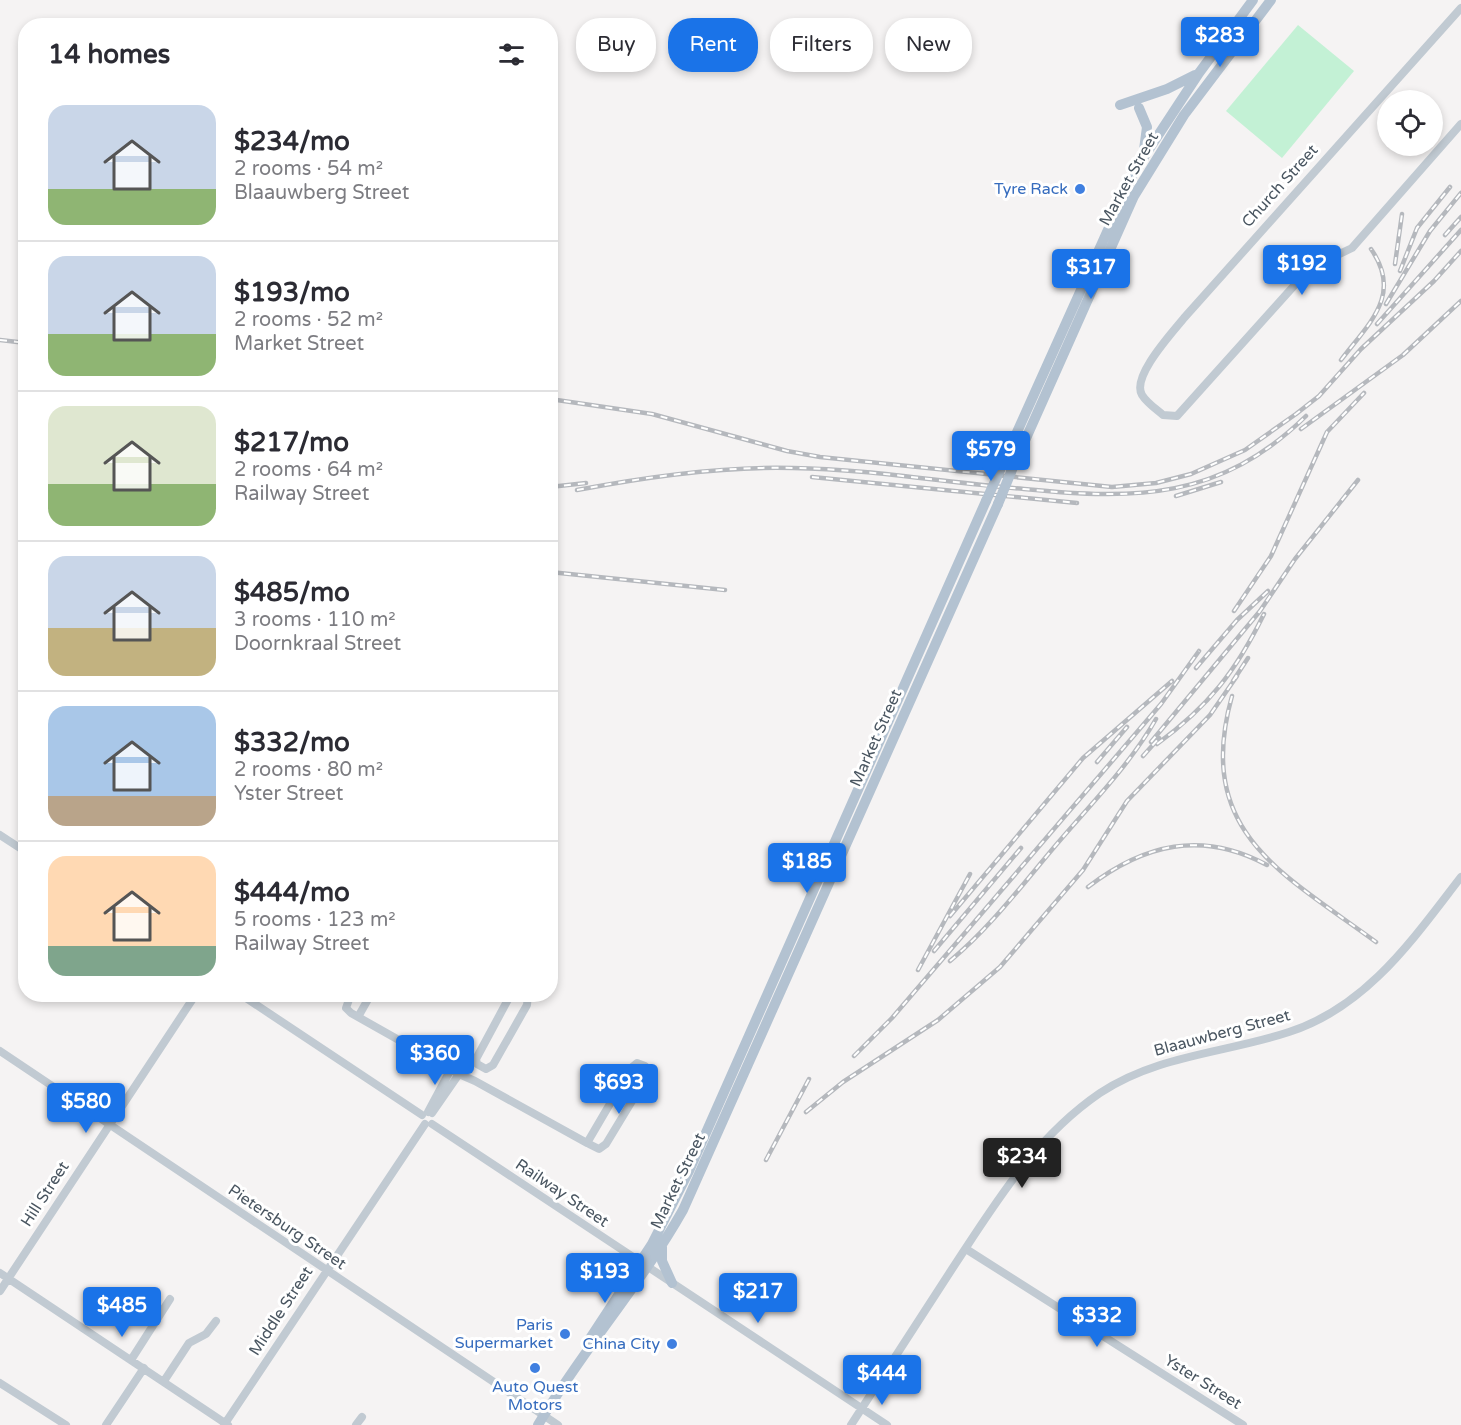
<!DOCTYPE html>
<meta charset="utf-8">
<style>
body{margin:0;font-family:"Varela Round",sans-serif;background:#f7f7f7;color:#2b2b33;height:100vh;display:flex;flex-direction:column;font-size:22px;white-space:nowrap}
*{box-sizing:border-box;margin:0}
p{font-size:20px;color:#7c7c81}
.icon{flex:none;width:33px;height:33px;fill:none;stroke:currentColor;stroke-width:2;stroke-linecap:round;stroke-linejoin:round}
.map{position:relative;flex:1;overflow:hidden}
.panel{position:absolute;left:18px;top:18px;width:540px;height:984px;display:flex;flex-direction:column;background:#fff;border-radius:24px;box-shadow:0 3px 9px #0003}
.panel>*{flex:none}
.top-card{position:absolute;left:576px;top:18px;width:570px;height:54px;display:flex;gap:12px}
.tools{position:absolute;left:1377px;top:90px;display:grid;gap:12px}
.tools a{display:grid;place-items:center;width:66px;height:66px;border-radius:50%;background:#fff;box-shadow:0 3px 9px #0003;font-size:30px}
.price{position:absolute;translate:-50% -51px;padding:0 14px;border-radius:6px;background:#1a73e8;color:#fff;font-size:20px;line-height:39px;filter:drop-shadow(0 2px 3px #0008)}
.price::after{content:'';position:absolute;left:50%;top:36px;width:18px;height:14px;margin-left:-9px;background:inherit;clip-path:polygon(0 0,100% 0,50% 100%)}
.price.on{background:#222;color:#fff}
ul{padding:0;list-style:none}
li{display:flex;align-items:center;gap:18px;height:150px;padding:0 30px}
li+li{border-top:2px solid #e1e1e2}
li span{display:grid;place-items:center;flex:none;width:168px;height:120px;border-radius:18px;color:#555}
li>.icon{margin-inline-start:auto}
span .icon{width:72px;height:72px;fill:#fffc;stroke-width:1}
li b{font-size:26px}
h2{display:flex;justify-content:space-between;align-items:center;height:72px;padding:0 30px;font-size:26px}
.pill{padding:0 21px;border-radius:24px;background:#fff;box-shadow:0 3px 9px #0003;font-size:21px;line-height:54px}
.pill.on{background:#1a73e8;color:#fff}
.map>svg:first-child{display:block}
</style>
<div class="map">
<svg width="1461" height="1425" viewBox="0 0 1461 1425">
<rect width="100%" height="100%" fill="#f5f3f3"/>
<path fill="#c3f1d5" d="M1298,25L1354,71L1282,158L1226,111Z"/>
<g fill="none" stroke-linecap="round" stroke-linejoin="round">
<path stroke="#90daee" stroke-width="8" d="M272,994H273"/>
<path stroke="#c1cad2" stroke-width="8" d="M1461,8L1184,318C1172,333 1131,377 1142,395C1147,403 1156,409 1163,415L1177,416L1310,268L1352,248L1461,124
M0,835L26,852
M240,994L422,1115
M351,994L346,1008L351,1013L459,1074L475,1081L587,1143L599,1149L606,1144L646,1078L645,1066L637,1063L631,1068L587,1143
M511,994L476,1059L477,1064L486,1069L493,1065L527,1005L528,994
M358,1017L371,994
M0,1051L558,1425
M428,1112L451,1069
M432,1113L459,1074
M432,1124L887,1425
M966,1249L1243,1425
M0,1273L228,1425
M0,1291L196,994
M131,1360L170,1299
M164,1381L189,1343L206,1334L216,1321
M0,1383L66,1425
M106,1425L144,1368
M224,1425L425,1124
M356,1425L362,1417
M851,1425C885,1373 918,1321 952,1269C995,1204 1034,1138 1100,1093C1157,1055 1225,1053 1289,1032C1367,1007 1413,939 1461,877"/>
<path stroke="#b3c2d1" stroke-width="10" d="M1120,105L1167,89L1195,75
M1139,108L1147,127L1144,150
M1000,470L1134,172L1199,73L1253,0
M1011,472L1134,196L1184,115L1271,0
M662,1247V1261L672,1283
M589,1340L652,1244L689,1171L986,501
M538,1425C582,1350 640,1286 683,1210L998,504"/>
<defs>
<path id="rail" d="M1445,235L1461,217
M1395,264L1402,214
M1400,271L1417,228L1450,187
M1386,304L1430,231L1461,193
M1377,324L1461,230
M0,340L26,343
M1341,360C1369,323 1403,295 1371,249
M550,399L652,414L787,451L820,457L1112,487L1156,483L1191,474L1245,450L1296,414L1319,396L1361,349L1434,281L1461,251
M1301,429L1403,355L1461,301
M812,477L1077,503
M550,487L586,483
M577,490C645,477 724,466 793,468C870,469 947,483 1024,489C1136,500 1220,500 1306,416
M1176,496L1221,482
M550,572L725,590
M1234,611L1271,556L1327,432L1364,393
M1196,668L1237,620L1268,591
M1233,681L1248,658
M1232,696C1194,832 1282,873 1376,942
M1151,742L1260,611L1295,559L1358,480
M1157,744C1209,706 1236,671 1264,614
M1143,756L1159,738
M1097,762L1127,727
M1088,887C1144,844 1202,830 1267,865
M950,916L1083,758L1172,681
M934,951L1021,848
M950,961C990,928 1022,885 1056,845C1090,805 1129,766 1156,719
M918,970L970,874
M854,1056L892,1018L1161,704L1199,651
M806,1112L843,1082L938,1020L1000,967L1083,870L1127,801L1210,715L1237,676
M766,1160L809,1079"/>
</defs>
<use href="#rail" stroke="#b5b8bd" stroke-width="4.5"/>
<use href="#rail" stroke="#fff" stroke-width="2" stroke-dasharray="7" stroke-linecap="butt"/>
<path stroke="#b3c2d1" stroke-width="10" d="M986,501L1000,470
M998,504L1011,472"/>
</g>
<g fill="#3f7fe0" stroke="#fff" stroke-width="2">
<circle cx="1080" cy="189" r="6"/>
<circle cx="565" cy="1334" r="6"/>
<circle cx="672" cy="1344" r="6"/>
<circle cx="535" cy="1368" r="6"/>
</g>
<g text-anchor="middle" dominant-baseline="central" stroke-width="6" stroke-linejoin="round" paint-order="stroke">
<g font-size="16" fill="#4a5661" stroke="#fff">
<text transform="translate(1129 179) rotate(-61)">Market Street</text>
<text transform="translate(1280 186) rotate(-48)">Church Street</text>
<text transform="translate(876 738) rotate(-66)">Market Street</text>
<text transform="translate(1222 1033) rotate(-15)">Blaauwberg Street</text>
<text transform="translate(678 1181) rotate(-64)">Market Street</text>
<text transform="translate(562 1193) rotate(34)">Railway Street</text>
<text transform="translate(45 1194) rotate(-57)">Hill Street</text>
<text transform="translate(287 1227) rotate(34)">Pietersburg Street</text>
<text transform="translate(281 1311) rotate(-57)">Middle Street</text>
<text transform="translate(1203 1382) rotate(32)">Yster Street</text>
</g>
<g font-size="16" fill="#366cbe" stroke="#fff" text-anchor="end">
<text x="1068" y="189">Tyre Rack</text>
<text x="553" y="1325">Paris<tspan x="553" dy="18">Supermarket</tspan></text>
<text x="660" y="1344">China City</text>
<text x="535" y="1387" text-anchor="middle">Auto Quest<tspan x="535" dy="18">Motors</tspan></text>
</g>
</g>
</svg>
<div class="tools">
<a><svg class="icon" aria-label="locate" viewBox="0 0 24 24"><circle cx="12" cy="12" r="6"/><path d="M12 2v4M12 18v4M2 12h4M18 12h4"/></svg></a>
</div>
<b class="price" style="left:1220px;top:68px">$283</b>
<b class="price" style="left:1302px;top:296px">$192</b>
<b class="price" style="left:1091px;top:300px">$317</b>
<b class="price" style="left:991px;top:482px">$579</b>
<b class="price" style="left:807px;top:894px">$185</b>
<b class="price" style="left:435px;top:1086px">$360</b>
<b class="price" style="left:619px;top:1115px">$693</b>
<b class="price" style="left:86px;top:1134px">$580</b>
<b class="price on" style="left:1022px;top:1189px">$234</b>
<b class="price" style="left:605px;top:1304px">$193</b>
<b class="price" style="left:758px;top:1324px">$217</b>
<b class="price" style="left:122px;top:1338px">$485</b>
<b class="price" style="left:1097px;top:1348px">$332</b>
<b class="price" style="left:882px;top:1406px">$444</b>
<div class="top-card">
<a class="pill">Buy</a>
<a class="pill on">Rent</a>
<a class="pill">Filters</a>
<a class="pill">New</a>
</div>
<section class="panel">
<h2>14 homes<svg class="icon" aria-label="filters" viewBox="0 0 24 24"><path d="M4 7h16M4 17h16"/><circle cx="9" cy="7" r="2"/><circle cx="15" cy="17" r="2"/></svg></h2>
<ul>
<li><span style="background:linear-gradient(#c9d6e8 70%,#8fb573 0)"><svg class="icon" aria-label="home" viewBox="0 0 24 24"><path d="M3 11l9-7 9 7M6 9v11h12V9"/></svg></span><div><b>$234/mo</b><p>2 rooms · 54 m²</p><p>Blaauwberg Street</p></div></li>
<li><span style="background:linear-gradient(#c9d6e8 65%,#8fb573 0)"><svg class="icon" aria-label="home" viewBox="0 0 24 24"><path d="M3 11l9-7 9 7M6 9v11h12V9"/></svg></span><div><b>$193/mo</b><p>2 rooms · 52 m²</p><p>Market Street</p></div></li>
<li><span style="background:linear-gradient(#dfe7d0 65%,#8fb573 0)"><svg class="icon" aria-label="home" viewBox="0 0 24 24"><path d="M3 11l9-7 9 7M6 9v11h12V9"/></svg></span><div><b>$217/mo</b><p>2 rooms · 64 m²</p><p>Railway Street</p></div></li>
<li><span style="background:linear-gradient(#c9d6e8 60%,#c2b280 0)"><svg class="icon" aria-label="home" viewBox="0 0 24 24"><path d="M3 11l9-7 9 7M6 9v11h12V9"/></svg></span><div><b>$485/mo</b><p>3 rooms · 110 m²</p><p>Doornkraal Street</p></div></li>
<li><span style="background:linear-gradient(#a9c7e8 75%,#b9a48a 0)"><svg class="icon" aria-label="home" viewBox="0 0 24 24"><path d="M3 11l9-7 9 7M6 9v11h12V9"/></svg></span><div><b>$332/mo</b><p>2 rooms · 80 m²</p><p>Yster Street</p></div></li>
<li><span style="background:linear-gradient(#ffd9b3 75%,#7fa58c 0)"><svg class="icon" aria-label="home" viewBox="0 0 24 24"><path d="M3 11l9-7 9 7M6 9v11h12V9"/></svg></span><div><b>$444/mo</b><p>5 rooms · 123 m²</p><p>Railway Street</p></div></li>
</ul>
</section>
</div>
